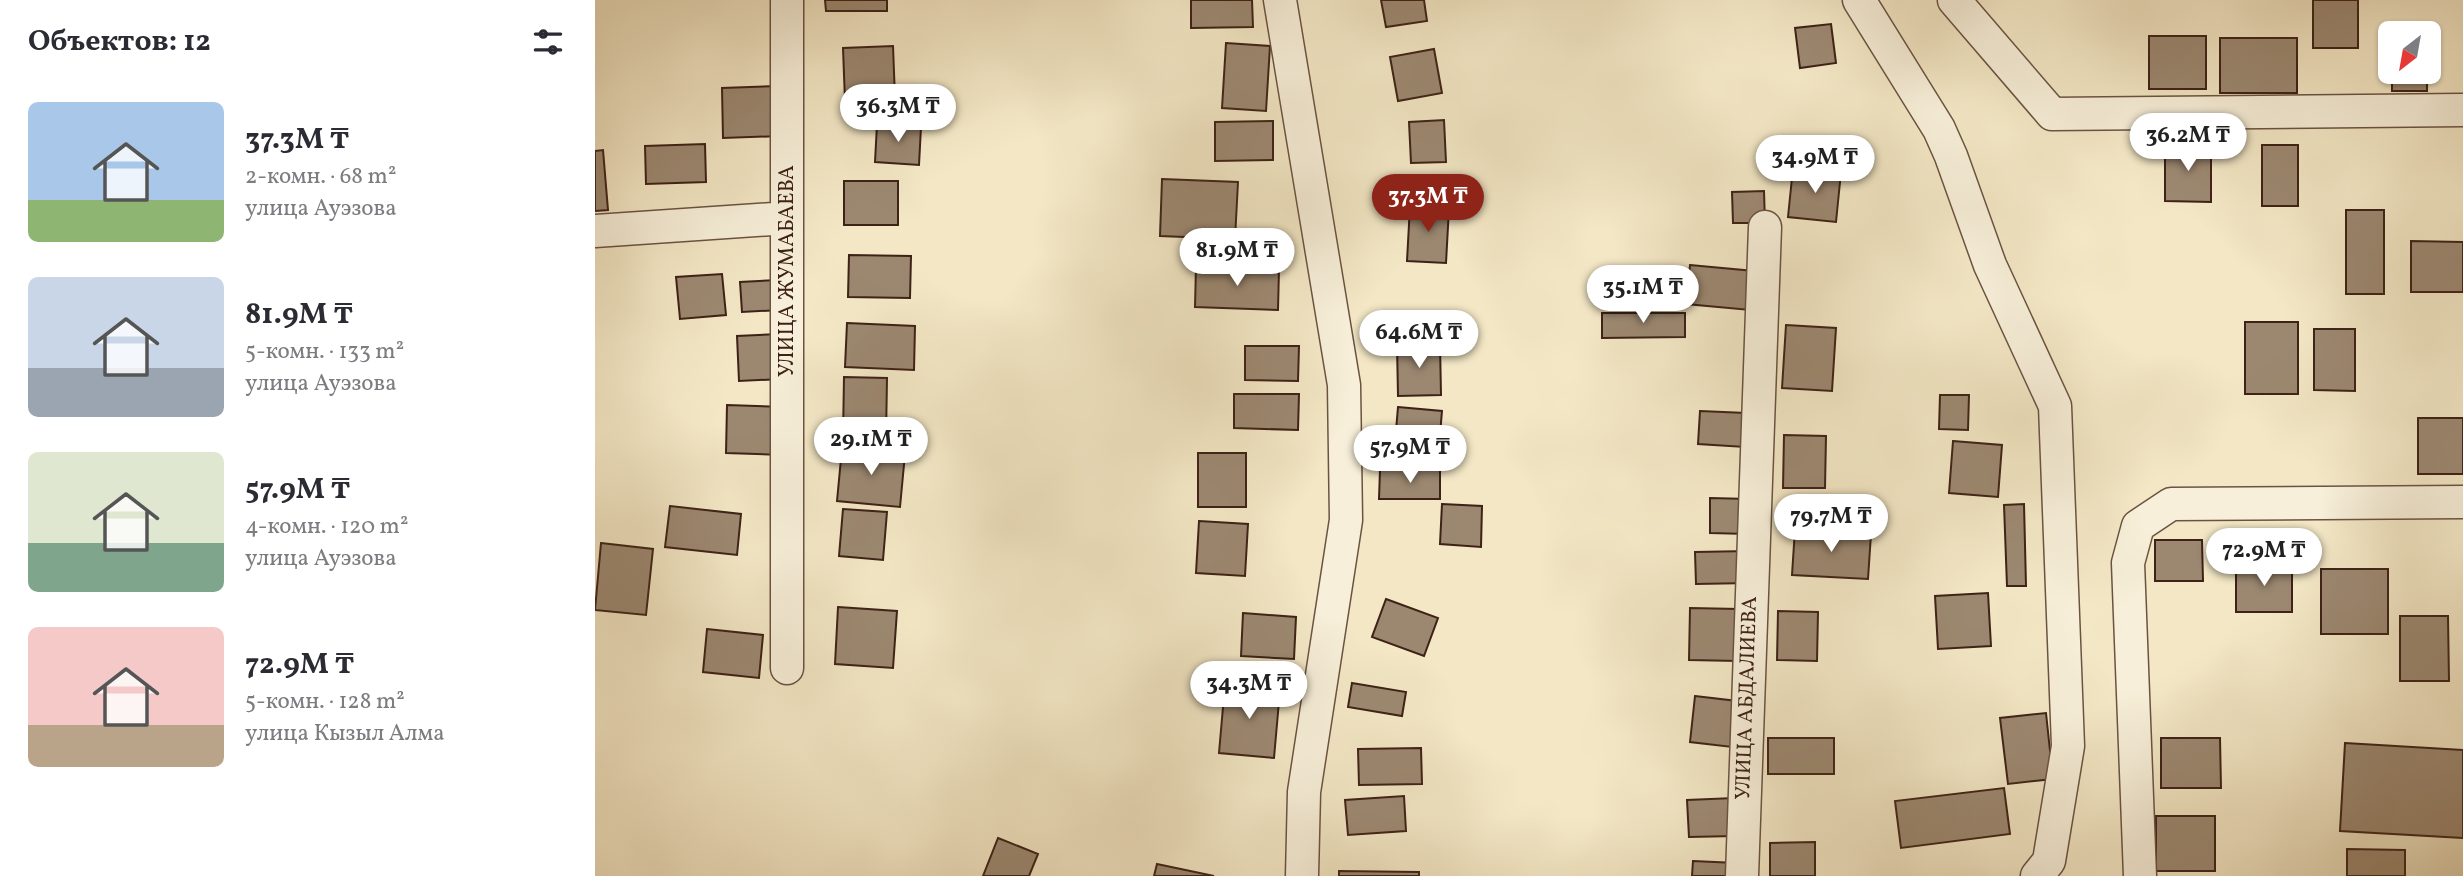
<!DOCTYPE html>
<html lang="ru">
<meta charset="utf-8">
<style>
body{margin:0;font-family:Vollkorn,serif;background:#f7f7f7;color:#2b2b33;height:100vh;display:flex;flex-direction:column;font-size:26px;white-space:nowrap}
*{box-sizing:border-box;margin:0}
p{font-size:23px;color:#7c7c81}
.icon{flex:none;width:38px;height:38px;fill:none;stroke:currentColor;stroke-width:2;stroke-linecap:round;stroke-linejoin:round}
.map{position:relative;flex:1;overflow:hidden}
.panel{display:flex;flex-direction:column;background:#fff;width:595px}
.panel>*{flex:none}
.needle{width:46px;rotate:211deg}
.tools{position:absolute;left:1783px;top:21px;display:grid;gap:14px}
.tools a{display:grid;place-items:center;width:63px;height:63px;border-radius:10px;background:#fff;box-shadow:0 2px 5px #0004;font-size:35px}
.price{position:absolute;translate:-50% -60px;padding:0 16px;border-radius:24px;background:#fff;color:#222;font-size:23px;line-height:46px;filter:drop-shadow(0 2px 4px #0008)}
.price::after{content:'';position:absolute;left:50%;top:42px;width:21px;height:16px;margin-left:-10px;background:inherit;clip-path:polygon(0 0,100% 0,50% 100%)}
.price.active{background:#8f2418;color:#fff}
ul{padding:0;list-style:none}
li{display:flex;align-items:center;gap:21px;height:175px;padding:0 28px}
li span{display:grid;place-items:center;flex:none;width:196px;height:140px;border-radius:10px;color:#555}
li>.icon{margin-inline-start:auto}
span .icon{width:84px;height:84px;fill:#fffc;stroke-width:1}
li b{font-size:30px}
h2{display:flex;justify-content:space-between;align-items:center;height:84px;padding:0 28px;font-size:30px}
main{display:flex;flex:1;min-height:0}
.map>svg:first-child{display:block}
</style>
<main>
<section class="panel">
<h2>Объектов: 12<svg class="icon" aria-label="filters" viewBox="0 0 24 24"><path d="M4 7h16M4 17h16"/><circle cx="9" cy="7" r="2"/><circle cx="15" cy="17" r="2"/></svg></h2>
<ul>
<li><span style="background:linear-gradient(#a9c7e8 70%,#8fb573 0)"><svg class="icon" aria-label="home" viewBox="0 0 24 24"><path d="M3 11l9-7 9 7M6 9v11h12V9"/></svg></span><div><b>37.3M ₸</b><p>2-комн. · 68 m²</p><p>улица Ауэзова</p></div></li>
<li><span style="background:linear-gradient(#c9d6e8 65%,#9aa5b1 0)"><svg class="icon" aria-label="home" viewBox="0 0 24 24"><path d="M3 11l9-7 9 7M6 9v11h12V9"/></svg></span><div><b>81.9M ₸</b><p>5-комн. · 133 m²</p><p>улица Ауэзова</p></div></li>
<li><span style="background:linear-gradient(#dfe7d0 65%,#7fa58c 0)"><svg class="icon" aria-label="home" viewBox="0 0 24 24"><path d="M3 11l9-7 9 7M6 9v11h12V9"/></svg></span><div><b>57.9M ₸</b><p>4-комн. · 120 m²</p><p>улица Ауэзова</p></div></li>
<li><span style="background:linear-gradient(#f6c9c9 70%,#b9a48a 0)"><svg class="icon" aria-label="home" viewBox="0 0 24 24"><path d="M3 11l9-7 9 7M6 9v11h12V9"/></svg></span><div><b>72.9M ₸</b><p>5-комн. · 128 m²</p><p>улица Кызыл Алма</p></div></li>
</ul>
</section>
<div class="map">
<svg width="1868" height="876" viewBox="0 0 1868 876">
<rect width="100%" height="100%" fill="#f3e7c5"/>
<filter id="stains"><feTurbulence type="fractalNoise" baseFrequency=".00286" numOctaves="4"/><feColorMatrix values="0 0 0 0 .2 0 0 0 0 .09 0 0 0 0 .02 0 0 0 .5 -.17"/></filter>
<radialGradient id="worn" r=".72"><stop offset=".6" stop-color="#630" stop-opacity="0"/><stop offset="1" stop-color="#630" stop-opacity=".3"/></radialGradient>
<path fill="#9c8871" stroke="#3e2217" stroke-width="2" d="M230,0H292V11H231Z
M596,0H657L658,27L596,28Z
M786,0H829L832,21L791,27Z
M1718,0H1763V48H1718Z
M1236,24L1241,63L1205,68L1200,28Z
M1554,36H1611V89H1554Z
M1625,38H1702V93H1625Z
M631,43L675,46L671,111L627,108Z
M298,46L300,98L250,101L248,48Z
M839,49L847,93L803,101L795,57Z
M1797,72H1832V91H1797Z
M183,86L185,136L128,138L127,88Z
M849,120L851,162L816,163L814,122Z
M678,121V160L620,161V122Z
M282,124L326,127L324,165L280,162Z
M110,144L111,182L51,184L50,146Z
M1570,145H1616V202L1570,201Z
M1667,145H1703V206H1667Z
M8,150L13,210L0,211V151Z
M1198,168L1246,172L1241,222L1193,217Z
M567,179L643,182L640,239L565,236Z
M249,181H303V225H249Z
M1169,191L1170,223H1138L1137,192Z
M815,206L854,208L851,263L812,261Z
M1751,210H1789V294H1751Z
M1816,241L1868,242V292H1816Z
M254,255L316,256L315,298L253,297Z
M1095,265L1159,271L1155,310L1091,304Z
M601,266L684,269L683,310L600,307Z
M127,274L131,315L85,319L81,277Z
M183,280L186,310L147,312L145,282Z
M1007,313H1090V337L1007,338Z
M1650,322H1703V394H1650Z
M252,323L320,326L319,370L250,367Z
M1191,325L1241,328L1237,391L1187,388Z
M1719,329H1760V391L1719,390Z
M185,334L188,379L144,381L142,336Z
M845,344L846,395L803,396L802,345Z
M650,346H704L703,381L650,380Z
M249,377L292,378L291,438L248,437Z
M639,394H704L703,430L639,428Z
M1345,395H1374L1373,430L1344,429Z
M132,405L190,407L189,455L131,453Z
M803,407L847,411L844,446L800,442Z
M1105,411L1151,413L1150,447L1103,444Z
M1823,418H1868V474H1823Z
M1189,435L1231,436L1230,488H1188Z
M1358,441L1407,445L1403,497L1354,493Z
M247,448L310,454L305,507L242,501Z
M603,453H651V507H603Z
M785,470H845V499H784Z
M1115,498L1154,499L1153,534L1115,533Z
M847,504L887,506L886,547L845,544Z
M1429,504L1431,586H1412L1409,505Z
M75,506L146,514L142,555L70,547Z
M248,509L292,512L288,560L244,556Z
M604,521L653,524L650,576L601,573Z
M1200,529L1276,534L1273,579L1197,575Z
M1560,540H1607L1608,581H1560Z
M6,543L58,549L51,615L0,610Z
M1154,551L1155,583L1101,584L1100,552Z
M1641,563L1697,564V612H1641Z
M1726,569H1793V634H1726Z
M1393,593L1396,646L1343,649L1340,596Z
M791,599L843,618L829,656L777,637Z
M243,607L302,611L298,668L240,664Z
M1095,608L1144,609L1143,661L1094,660Z
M1183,611L1223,612L1222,661L1182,660Z
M648,613L701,617L699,659L646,656Z
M1805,616H1853L1854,681H1805Z
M112,629L168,635L164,678L108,672Z
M757,683L811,692L807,716L753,707Z
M630,684L685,690L679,758L624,753Z
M1100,696L1142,701L1137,747L1095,742Z
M1451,713L1458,779L1413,784L1405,718Z
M1173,738H1239V774H1173Z
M1566,738H1625L1626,788H1566Z
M1750,743L1868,750V838L1745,831Z
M826,748L827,784L764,785L763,749Z
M1409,788L1415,834L1306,848L1300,801Z
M809,796L811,831L753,835L750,800Z
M1139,798L1140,836L1094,837L1092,800Z
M1561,816H1620V871H1561Z
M403,838L443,854L434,876H388Z
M1220,842V876H1175V843Z
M1752,849L1810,850V876H1752Z
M1098,861L1141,863L1140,876H1097Z
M562,864L619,876H559Z
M744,871L824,872V876H744Z"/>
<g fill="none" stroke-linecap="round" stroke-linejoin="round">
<defs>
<path id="minor" d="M685,0L749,385L751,520L709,792L707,876
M1264,0L1344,129L1356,156L1395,265L1460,406L1473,746L1454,861L1442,876
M1359,0L1457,114L1868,110
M0,231L192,218
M192,668V0
M1147,876L1170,227
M1545,876L1533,563L1543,526L1576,504L1868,502"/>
</defs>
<use href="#minor" stroke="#6b5342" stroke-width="35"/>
<use href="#minor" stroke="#f7efd9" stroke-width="32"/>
</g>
<g text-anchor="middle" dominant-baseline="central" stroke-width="7" stroke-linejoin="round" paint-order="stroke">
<g font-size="21" fill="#3e2217" stroke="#f7efd9">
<text transform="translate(192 271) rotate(-90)">УЛИЦА ЖУМАБАЕВА</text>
<text transform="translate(1152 698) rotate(-88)">УЛИЦА АБДАЛИЕВА</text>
</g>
</g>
<rect width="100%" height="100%" filter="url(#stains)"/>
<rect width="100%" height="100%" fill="url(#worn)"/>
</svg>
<div class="tools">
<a><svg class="needle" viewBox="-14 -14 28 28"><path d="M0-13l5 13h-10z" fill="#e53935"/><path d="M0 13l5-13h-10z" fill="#7c7c81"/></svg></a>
</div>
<b class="price" style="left:303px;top:144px">36.3M ₸</b>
<b class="price" style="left:1593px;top:173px">36.2M ₸</b>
<b class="price" style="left:1220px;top:195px">34.9M ₸</b>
<b class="price active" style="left:833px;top:234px">37.3M ₸</b>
<b class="price" style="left:642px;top:288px">81.9M ₸</b>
<b class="price" style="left:1048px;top:325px">35.1M ₸</b>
<b class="price" style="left:824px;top:370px">64.6M ₸</b>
<b class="price" style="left:276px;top:477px">29.1M ₸</b>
<b class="price" style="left:815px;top:485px">57.9M ₸</b>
<b class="price" style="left:1236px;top:554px">79.7M ₸</b>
<b class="price" style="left:1669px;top:588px">72.9M ₸</b>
<b class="price" style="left:654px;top:721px">34.3M ₸</b>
</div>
</main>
